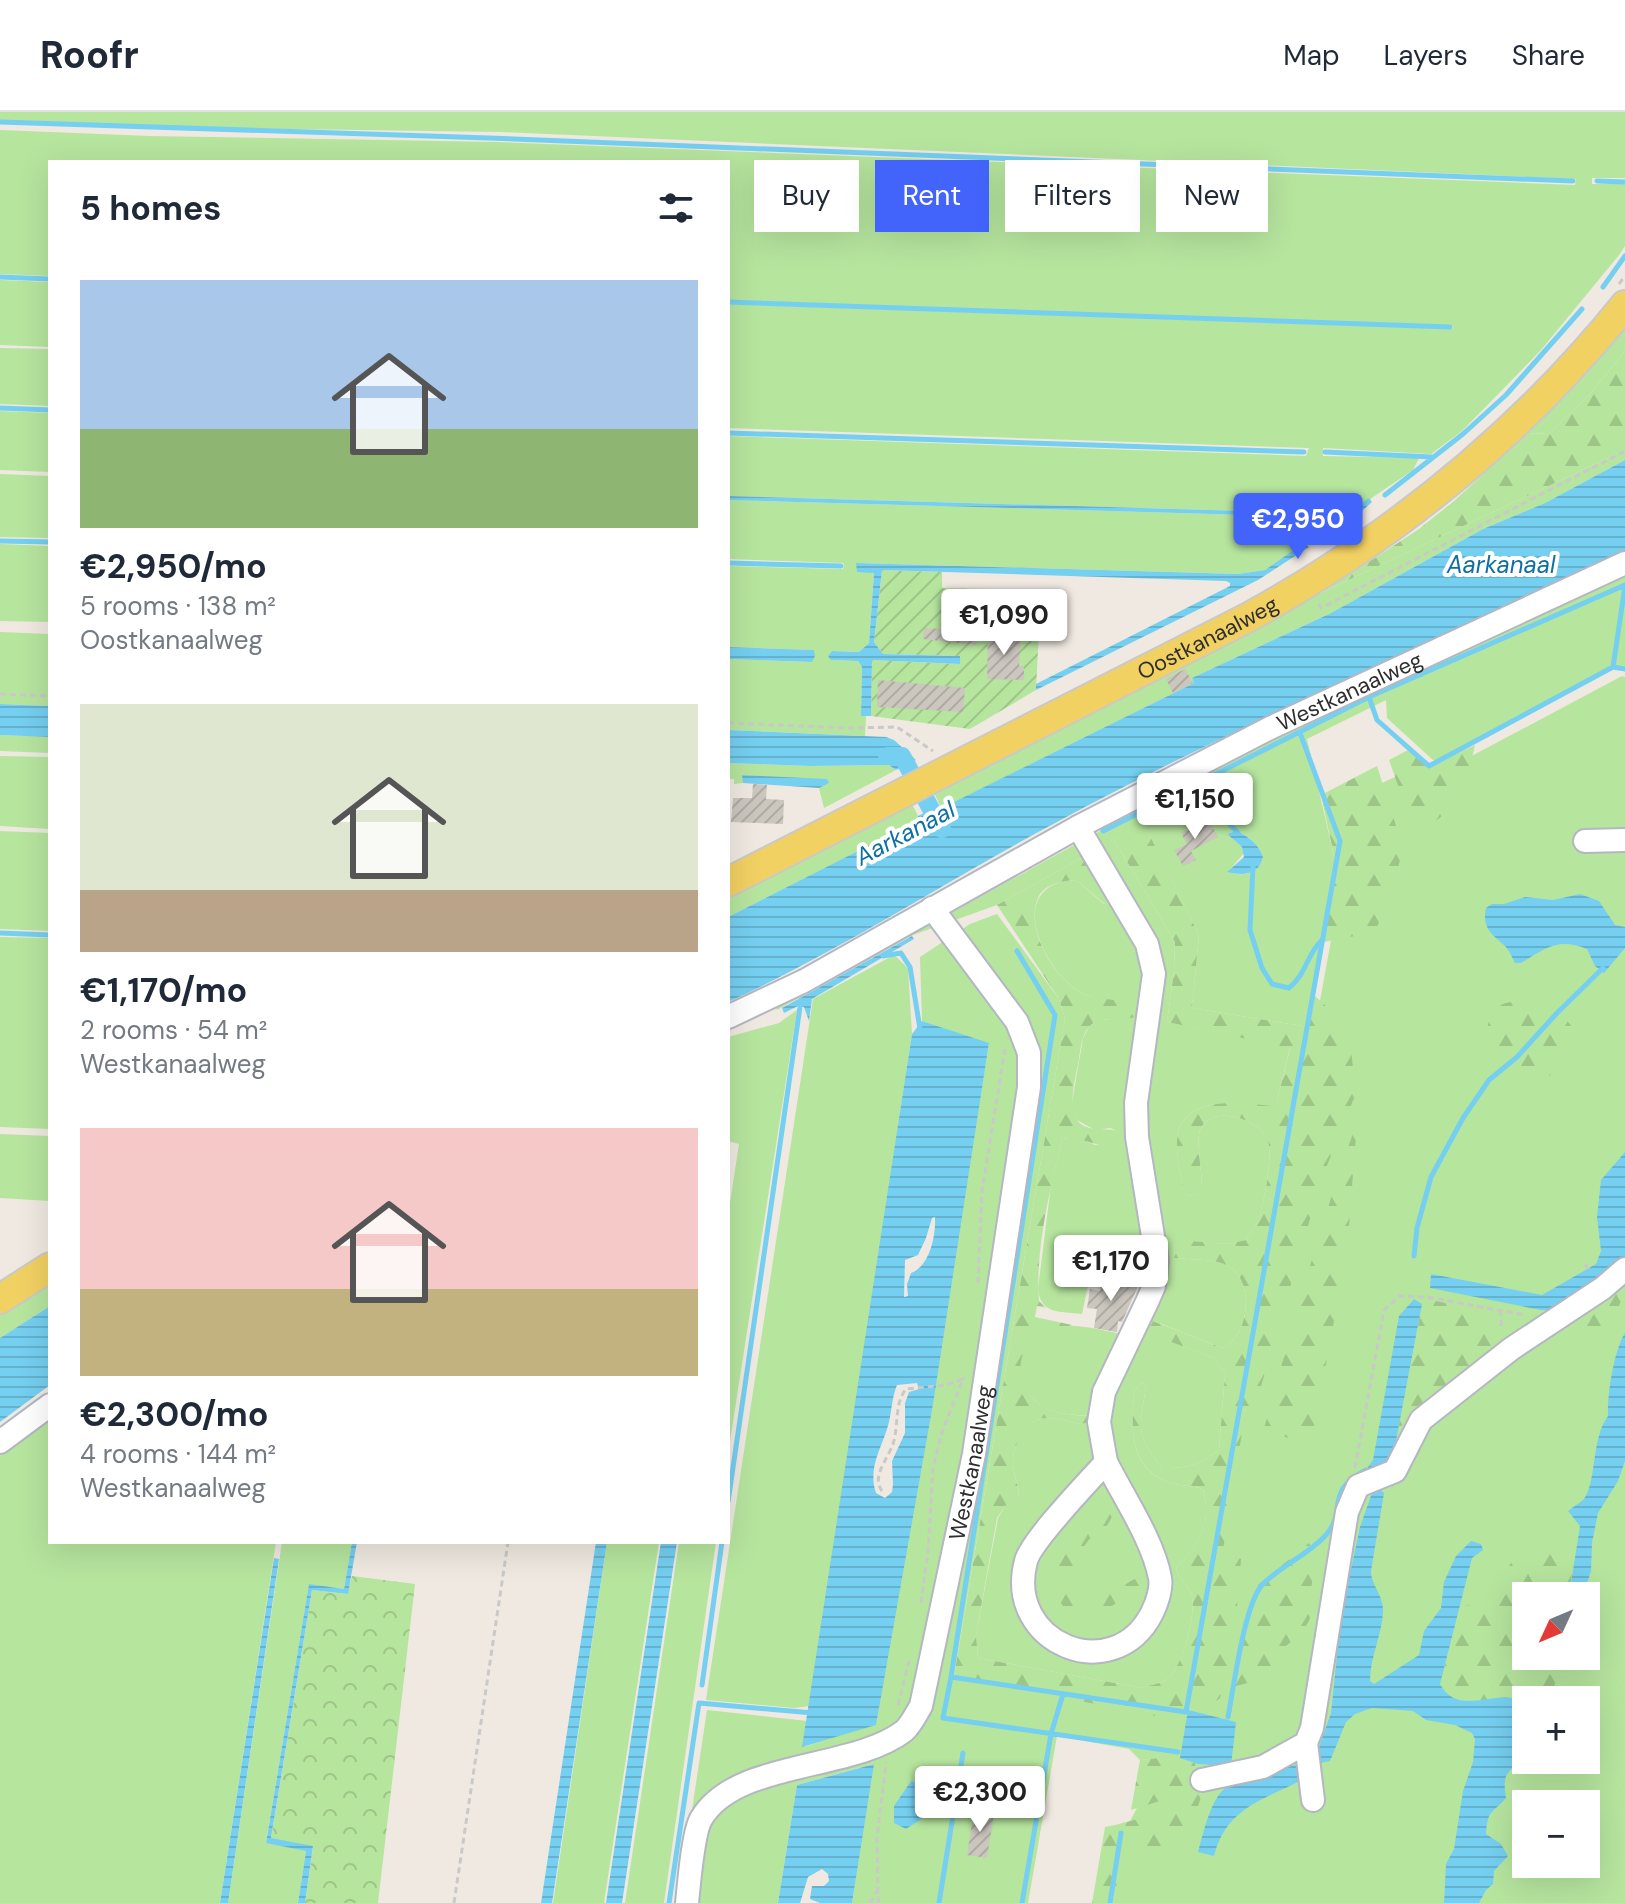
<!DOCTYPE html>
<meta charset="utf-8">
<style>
body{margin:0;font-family:"DM Sans",sans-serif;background:#f6f6f7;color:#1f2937;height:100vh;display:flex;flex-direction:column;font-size:30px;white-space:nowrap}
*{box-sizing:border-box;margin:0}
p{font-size:26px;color:#747a83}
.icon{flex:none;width:44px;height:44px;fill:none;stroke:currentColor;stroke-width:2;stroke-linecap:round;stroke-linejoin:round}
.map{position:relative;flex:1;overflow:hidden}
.details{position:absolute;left:48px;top:48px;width:682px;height:1384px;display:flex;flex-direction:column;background:#fff;border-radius:0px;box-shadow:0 8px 32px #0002}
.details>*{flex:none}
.hud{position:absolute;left:754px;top:48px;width:750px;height:72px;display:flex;gap:16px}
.needle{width:52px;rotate:226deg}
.fabs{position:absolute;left:1512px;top:1470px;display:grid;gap:16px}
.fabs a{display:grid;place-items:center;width:88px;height:88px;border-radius:0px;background:#fff;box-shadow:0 8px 32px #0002;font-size:40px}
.price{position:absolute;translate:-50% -68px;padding:0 18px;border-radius:8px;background:#fff;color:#222;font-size:26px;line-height:52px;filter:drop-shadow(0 2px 4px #0008)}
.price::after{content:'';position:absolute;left:50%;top:48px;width:24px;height:18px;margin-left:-12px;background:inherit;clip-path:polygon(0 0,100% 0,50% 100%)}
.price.selected{background:#4264fb;color:#fff}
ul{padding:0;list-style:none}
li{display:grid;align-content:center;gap:16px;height:424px;padding:0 32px}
li span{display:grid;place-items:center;height:248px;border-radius:0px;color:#555}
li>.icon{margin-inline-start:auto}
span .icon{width:144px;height:144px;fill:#fffc;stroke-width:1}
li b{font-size:34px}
h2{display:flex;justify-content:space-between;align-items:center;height:96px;padding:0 32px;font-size:34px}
.pill{padding:0 28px;border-radius:0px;background:#fff;box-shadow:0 8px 32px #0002;font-size:28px;line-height:72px}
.pill.selected{background:#4264fb;color:#fff}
header{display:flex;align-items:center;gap:48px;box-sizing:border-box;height:112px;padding:0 40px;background:#fff;border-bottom:2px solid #e0e1e3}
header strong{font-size:38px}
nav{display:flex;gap:44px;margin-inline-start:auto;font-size:28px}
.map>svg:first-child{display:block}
</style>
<header>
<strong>Roofr</strong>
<nav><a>Map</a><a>Layers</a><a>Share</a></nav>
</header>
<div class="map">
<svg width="1625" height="1791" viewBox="0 0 1625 1791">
<defs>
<pattern id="forest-firs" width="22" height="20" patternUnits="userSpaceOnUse" patternTransform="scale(2)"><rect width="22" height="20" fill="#b6e59e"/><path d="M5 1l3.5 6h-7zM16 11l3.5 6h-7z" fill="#9dc588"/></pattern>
<pattern id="park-crowns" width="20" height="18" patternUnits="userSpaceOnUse" patternTransform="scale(2)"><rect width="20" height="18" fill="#b6e59e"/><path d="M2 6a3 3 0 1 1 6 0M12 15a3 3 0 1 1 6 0" fill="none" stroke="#9dc588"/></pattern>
<pattern id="garden-furrows" width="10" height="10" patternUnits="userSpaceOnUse" patternTransform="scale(2)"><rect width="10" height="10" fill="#b6e59e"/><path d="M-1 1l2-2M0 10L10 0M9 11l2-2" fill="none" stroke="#9dc588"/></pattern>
<pattern id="water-rules" width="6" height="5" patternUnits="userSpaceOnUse" patternTransform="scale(2)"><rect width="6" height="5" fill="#75cff0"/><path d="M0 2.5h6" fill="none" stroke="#66b2ce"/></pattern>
<pattern id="building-hatch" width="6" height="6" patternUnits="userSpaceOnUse" patternTransform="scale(2)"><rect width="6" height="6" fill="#cbc7bf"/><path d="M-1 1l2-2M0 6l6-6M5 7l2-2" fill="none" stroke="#afaba4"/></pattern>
</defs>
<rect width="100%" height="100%" fill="#efe9e1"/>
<path fill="#b6e59e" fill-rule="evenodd" d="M0,0H1625V66H1592V72H1625V134L1619,143L1541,238L1462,319L1431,342L1323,336V344L1419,346L1413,358L1348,402L728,384V324L1306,344L1309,336L728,316V192L1452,217L1453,214L728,188V50H50V164L0,162V18L150,24L498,30L1575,73L1576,67L501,20L153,15L0,9Z
M0,168L50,170V235L0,233Z
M1625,208V239L1591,281L1550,321L1527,322L1535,309Z
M0,236L50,237V294L0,292Z
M0,299L50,301V360L0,358Z
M1625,338V348L1545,391L1483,417L1331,501L1192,566L1194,571L942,697L932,677L952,671L1166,564L1323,480Z
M0,362L50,364V426L0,425Z
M728,388L1318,405L1326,414L1319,423L1265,458L1238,462L857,451V460H874L869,531L859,540L832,539L831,548L858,549L862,555L861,604H866L865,624L728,618V547L811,550L813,538L728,535V454L843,457L844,453L843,451L728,447Z
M0,432L50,434V510L0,509Z
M1625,461V557L1613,554L1437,648H1433L1387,606L1386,588L1307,627L1336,753L1309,915L1192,896L1199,823L1144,713L1114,728L1175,830L1174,859L1167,910L1290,935L1277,989L1271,995C1239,990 1180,983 1177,1028C1176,1044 1181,1062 1183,1078L1188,1084L1199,1082L1202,1074C1202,1061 1196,1030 1200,1018C1210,992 1258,1006 1267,1027C1274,1041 1264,1090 1259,1106C1256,1114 1250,1121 1246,1128L1228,1132L1175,1129L1174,1146C1190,1148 1217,1146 1230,1155C1255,1171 1249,1225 1222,1236L1154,1209L1148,1221L1214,1246L1225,1262L1219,1338C1197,1354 1189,1356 1162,1356C1134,1320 1140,1317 1146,1274L1142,1270L1134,1279C1132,1311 1127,1353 1165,1369C1176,1374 1191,1373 1203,1377C1212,1412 1201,1432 1176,1455C1177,1467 1187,1470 1191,1481C1198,1499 1182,1558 1166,1568C1159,1572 1149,1573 1142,1576L978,1546L976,1523L998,1406L1005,1394L1019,1385C1019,1373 1012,1359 1013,1347C1015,1328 1027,1306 1048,1306C1058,1306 1070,1310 1080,1312L1086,1311L1088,1304C1076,1302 1057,1303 1045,1296C1035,1291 1021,1274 1019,1263C1017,1245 1029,1223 1046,1217C1072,1209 1100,1218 1126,1223C1113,1249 1100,1273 1096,1303C1093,1320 1103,1341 1094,1357C1072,1396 1020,1422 1019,1472C1019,1556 1160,1576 1162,1460L1103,1328L1105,1292L1113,1264L1150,1192L1161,1163V1142L1146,1064L1139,996L1153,895H1159C1159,874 1160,852 1154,832C1144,797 1108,758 1091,724L1376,574ZM1236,719C1248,724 1259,732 1263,745C1259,762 1243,765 1228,760L1244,741L1242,735L1227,722Z
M0,520L50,522V594L0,592Z
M1622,564L1625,565V1791H1114L1128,1713L1163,1646L1140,1648L1129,1637L1057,1624L1028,1791H852L873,1652L797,1673L778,1791H678L707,1598L807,1609L803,1635L876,1612L989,932L922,909L920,845L970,812L997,802L1059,887L1065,906L954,1563L1192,1592L1346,746L1333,693L1413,657L1434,664ZM1526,1484H1586V1544H1526ZM1526,1588H1586V1648H1526ZM1526,1692H1586V1752H1526Z
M0,623L50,625V641L0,639Z
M0,644L50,645V717L0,714Z
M728,651L810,654L889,653L896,658L824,696L819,676L828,671L743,667V671L734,672V667H728Z
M910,688L920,708L728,805V782Z
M0,719L50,721V819L0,817Z
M1076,732L1083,745L997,793L913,823L777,898L775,892L909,817L953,800Z
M1076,768L1104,792L1110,790C1135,831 1145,850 1143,900C1124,885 1098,891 1078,879C1041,855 1004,771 1076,768Z
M0,825L50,826V1017L0,1015Z
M894,843L908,856L912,922L810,1594L794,1596L706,1588L813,887Z
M797,898L728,1342V1104L739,1032L728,1029V925L779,911Z
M1143,901L1133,1026L1110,1016L1095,1018L1077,1008L1071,996L1083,926L1089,915L1098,908L1135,905Z
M0,1022L50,1024V1089L0,1086Z
M1077,1025L1095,1033L1134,1031L1149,1153L1148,1170L1098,1160L1095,1175L1088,1174L1082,1202C1060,1199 1041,1203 1038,1177L1051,1073L1062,1027Z
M50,1171V1194L0,1226V1202Z
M50,1304V1430H276L220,1791H0V1343Z
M1102,1361L1115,1373L1155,1476L1138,1514L1096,1536L1043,1512L1026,1463L1032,1445Z
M282,1430H352L344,1477L309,1473L266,1730L306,1739L298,1791H228Z
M607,1430H659L604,1791H553Z
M679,1430H716L664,1791H625Z"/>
<path fill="url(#forest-firs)" d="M1625,239V338L1323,480L1419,417L1454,389L1527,322L1550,321L1591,281Z
M1475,633C1464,684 1458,694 1416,724L1389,648L1410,637L1429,655Z
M1377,654L1403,736L1393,776L1375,820L1324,830L1336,753L1321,683Z
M1144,712L1199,823L1192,896L1309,915L1315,884L1327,895L1351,938L1356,981L1322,1066L1257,1288L1246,1296L1223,1438L1241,1447L1235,1520L1220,1586L1215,1590L1199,1581L1196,1600L1188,1598L1186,1610L954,1564L1065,906L1059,887L997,793L1083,745L1110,790L1105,792L1076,768C1062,769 1044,772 1038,786C1025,816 1052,862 1078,879C1097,891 1127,883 1143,900C1130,912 1111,903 1096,910C1082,916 1081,934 1079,947C1075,971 1059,1017 1099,1017C1114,1018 1121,1017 1133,1026L1134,1031C1105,1044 1089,1023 1062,1027C1050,1079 1035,1136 1039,1189L1046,1196L1037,1194L1035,1205L1072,1213C1063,1216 1050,1215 1042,1220C1011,1238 1015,1279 1045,1296C1056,1302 1076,1303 1088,1304L1086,1311L1080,1312C1070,1310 1058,1306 1048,1306C1027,1306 1015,1329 1013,1347C1012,1359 1019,1373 1019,1386L1005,1394L997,1406L976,1523L978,1546L1142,1576C1149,1573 1159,1572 1166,1568C1182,1558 1198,1499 1191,1481C1187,1470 1177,1467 1176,1455C1201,1432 1212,1411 1203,1377C1191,1373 1176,1374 1165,1369C1127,1352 1132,1312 1134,1279L1142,1270L1146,1274C1140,1317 1134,1320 1162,1356C1189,1356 1197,1354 1219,1338L1225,1262L1214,1246L1147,1221L1153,1209L1222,1236C1249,1225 1255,1171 1230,1155C1216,1146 1190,1148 1174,1146L1175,1128L1228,1132L1246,1128C1250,1121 1256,1114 1259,1106C1264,1090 1274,1041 1267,1027C1258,1006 1210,992 1200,1018C1196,1030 1202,1061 1202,1074L1200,1082L1188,1084L1183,1079C1181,1063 1176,1044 1177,1028C1180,983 1239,990 1271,994L1277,989L1290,936L1167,910L1174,859L1175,830L1114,728Z
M1521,888C1558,895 1596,917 1562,955C1553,964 1542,968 1529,966C1519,964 1508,964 1500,957C1485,942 1480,902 1503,892C1508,890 1516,889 1521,888Z
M1357,1010L1347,1140L1311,1331L1263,1320C1292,1216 1320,1112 1357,1010Z
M1625,1164V1186L1621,1189L1603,1229L1560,1217Z
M1418,1185L1499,1203L1501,1236L1449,1270L1398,1317L1422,1193L1416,1188Z
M1107,1385L1116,1396C1113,1401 1111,1408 1108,1412C1103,1419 1093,1422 1088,1429C1079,1440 1055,1492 1086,1490C1109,1489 1126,1467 1148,1462L1146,1474C1123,1488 1101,1503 1073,1504C1028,1469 1079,1413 1107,1385Z
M1309,1431C1321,1455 1315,1448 1312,1471C1310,1481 1313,1492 1311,1502C1308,1520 1287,1530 1277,1544C1273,1549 1272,1556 1268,1561C1261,1569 1244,1571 1234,1575L1251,1493L1258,1473Z
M1542,1436L1575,1440L1569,1484H1526V1544H1559C1557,1557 1558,1577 1546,1585C1533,1593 1522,1586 1510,1586C1487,1585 1454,1599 1440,1572L1461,1495L1478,1491L1506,1460L1515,1443Z
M1170,1645L1195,1651L1196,1665L1163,1688L1131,1698L1140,1648Z
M1200,1676L1203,1679C1188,1724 1180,1766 1125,1734L1115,1791H1092L1105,1715C1141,1708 1170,1697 1200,1676Z"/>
<path fill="url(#park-crowns)" d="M352,1464L415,1472L378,1791H305L313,1735L271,1727L312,1478L347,1482Z"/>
<path fill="url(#garden-furrows)" d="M882,458L942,460V476L989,477L987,513L1039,518L1036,578L970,617L871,604L872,548L960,552V544L883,542L874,530Z"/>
<path fill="url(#water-rules)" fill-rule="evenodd" d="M1625,348V439C1436,530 1242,610 1057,710C946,769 842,838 728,890V805L919,708L918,704L940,693L942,696L1194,571L1192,566L1331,501L1483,417L1545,391Z
M728,384L1348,402L1369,386L1372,390L1353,407L1321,427L1319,423L1326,414L1318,405L728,388Z
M1304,431L1309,435L1258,468L1036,578V572L1230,474V471L1226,469L882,458L874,530L883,542L960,544V552L872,548L871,604H861L862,555L858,549L831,548L828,544L832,539L859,540L869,531L874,461L857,460L856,451L1238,462L1265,458Z
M728,535L814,538L815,544L812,550L728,547Z
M0,592L50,594V625L0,623Z
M728,618L886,625L894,628L916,648L896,658L889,653L810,654L728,651Z
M742,663L827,667L829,671L819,676L743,671Z
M1236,719C1248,724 1259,732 1263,745C1259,763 1243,764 1227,760L1244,745L1242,735L1227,722Z
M1580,782L1599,789L1615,813L1625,815V836L1604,861L1595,854L1587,837C1557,825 1545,837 1521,851H1515C1512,845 1509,838 1505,834C1491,821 1482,817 1486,796L1492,792H1504L1525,785L1553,788Z
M912,824L914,827L812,887L809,909L804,895L798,894L784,901L782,896Z
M922,909L989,931L933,1292L876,1613L802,1635L912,922ZM935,1105C936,1123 930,1154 911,1161L907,1172L908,1184L904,1185L905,1148L918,1143L926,1126L932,1106ZM917,1271L919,1277L909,1280L905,1291V1321L892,1349L893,1372L892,1380L885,1386L876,1381C868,1357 880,1339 887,1317C892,1302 891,1288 897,1273Z
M1625,1040V1150L1552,1198H1541L1430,1176L1431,1162L1542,1183L1596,1152L1601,1139L1597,1105L1601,1068Z
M1414,1187L1422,1192L1391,1355L1384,1359L1366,1358L1373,1348L1399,1204Z
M50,1194V1273L0,1310V1226Z
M1625,1221V1349L1618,1369L1598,1401L1592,1431L1591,1459L1583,1484H1569L1580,1414L1568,1399C1572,1395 1579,1392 1583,1388C1597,1372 1591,1326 1608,1304C1607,1283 1614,1238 1625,1221Z
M1380,1377L1384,1381L1371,1459C1371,1474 1384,1483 1383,1500C1382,1523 1370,1545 1370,1569L1374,1572L1419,1543L1424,1519L1441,1496L1444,1470L1456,1444L1471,1429L1481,1432L1483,1438L1472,1446L1440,1572C1455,1602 1489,1582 1513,1586C1518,1586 1522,1589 1526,1590V1634L1523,1650C1504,1659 1503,1666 1506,1686C1491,1703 1488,1697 1486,1722L1501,1732L1508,1744L1494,1759L1493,1772L1486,1778L1479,1791H1444L1446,1752L1454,1737L1463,1679L1473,1650L1475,1627L1472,1621L1455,1613L1426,1608L1413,1599L1372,1596L1355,1602L1346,1610L1330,1649L1321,1651L1315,1646L1331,1601L1341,1504L1360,1415L1373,1378Z
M352,1430H357L348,1482L312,1478L271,1726L313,1734L305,1791H298L306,1739L266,1731L309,1472L344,1477Z
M596,1430H607L552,1791H541Z
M661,1430H677L622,1791H606Z
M274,1446L279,1447L228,1791H220Z
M1188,1598L1236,1610L1231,1654L1198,1652L1180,1646Z
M874,1652L852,1791H820L810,1787L812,1774H824L829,1769L828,1762L822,1757L808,1765L800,1791H778L797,1673Z
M1296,1653L1301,1655L1302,1668C1263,1688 1226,1696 1214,1744L1198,1740C1218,1663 1223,1671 1296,1653Z
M911,1669L925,1673L931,1683L926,1704L906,1717L894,1711V1694Z"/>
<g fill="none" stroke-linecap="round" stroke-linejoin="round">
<path stroke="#75cff0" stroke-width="5" d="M0,10L489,26L1573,69
M1597,69L1625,70
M0,165L50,167
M1603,175L1625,144
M728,190L1450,215
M0,296L50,298
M728,321L1304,340
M1325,340L1432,345
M1385,383L1463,322L1506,283L1582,197
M0,429L50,430
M728,451L841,454
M1625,473L1369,585L1377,608L1429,654L1613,555L1625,557
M1613,555L1625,474
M1217,699L1238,721
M1103,719L1369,585
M1253,754L1250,818L1262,856L1272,872L1289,876C1308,860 1305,844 1323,827
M0,821L50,823
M1017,839L1055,903L951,1565L1186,1600L1340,729L1300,621
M883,844L901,841L910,855L920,917
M1414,1144L1417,1116L1431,1065L1463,1006L1489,968L1517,945L1557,901L1603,856
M728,1390L801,888
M951,1565L943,1606L1178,1640
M702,1573L722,1430
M1228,1605C1234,1574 1244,1494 1262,1473C1280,1454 1308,1443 1326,1423C1348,1397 1323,1381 1366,1358
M669,1791L699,1591L813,1601
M939,1791L963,1641
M1022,1791L1051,1622L1063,1582
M1110,1791L1121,1721"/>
<path stroke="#75cff0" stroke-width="18" d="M887,644H902L942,717"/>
</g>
<path fill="url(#building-hatch)" d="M924,516L976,519V533L923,527Z
M988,521L1021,523L1019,554H1024V568L987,567Z
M1185,557L1193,571L1173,581L1166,567Z
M878,568L965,576L963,600L877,595Z
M753,672L767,673L766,687L784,688L783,712L731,710L733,686H752Z
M1208,707L1218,725L1191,739L1196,748L1183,754L1174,738L1187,732L1181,721Z
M1102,1166L1139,1172L1122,1210L1118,1209L1117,1220L1094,1216L1097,1197L1087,1196L1090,1177L1100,1179Z
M1012,1657L1029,1659L1024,1686L1007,1683Z
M974,1698L994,1702L987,1746L967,1743Z"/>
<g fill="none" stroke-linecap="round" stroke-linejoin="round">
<defs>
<g id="minor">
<path d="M1078,715L1147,832L1154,862L1136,991L1137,1025L1157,1149L1154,1174L1147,1190L1104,1280L1099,1310L1106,1350"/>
<path d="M1585,729L1625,728"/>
<path id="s1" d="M728,905L804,869L1078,715L1270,616L1625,451"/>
<path d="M0,1330L50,1293"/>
<path d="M1106,1350C1123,1384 1153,1428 1160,1466C1162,1476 1157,1491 1152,1501C1114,1576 1004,1532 1026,1449C1031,1429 1089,1369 1106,1350Z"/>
<path d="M1306,1631L1313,1688"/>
<path d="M1202,1668L1263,1655L1306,1631L1312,1616L1347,1400L1358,1374L1395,1359L1421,1308L1511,1237L1603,1176L1625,1157"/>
<path id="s2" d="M687,1791C689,1772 693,1721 701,1707C735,1648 852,1659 904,1619C911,1613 916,1602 921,1594L974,1342L1029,975V941L1017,910L932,796"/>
</g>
<g id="major">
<path id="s3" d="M728,770L1249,505C1394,425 1521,322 1625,193"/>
<path d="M0,1187L50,1155"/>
</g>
</defs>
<use href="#minor" stroke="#b4b7c1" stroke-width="26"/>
<use href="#major" stroke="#c9c9c9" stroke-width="32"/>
<path stroke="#c9c9c9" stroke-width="3" stroke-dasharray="6 4" stroke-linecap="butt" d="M1619,172L1625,164
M1319,492L1321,496L1625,339
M0,582L50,584
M728,611L848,616L897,615L933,639
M1585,1152L1591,1160
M978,1171L982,1079L1005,937
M1500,1198L1502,1218
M1355,1356L1384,1198L1400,1184L1427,1185L1525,1203
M882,1379C871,1364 888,1347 893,1332C899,1313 894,1292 906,1277L946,1273L963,1267
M921,1491L928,1440L933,1355L943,1317L964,1265
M898,1593L909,1549
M454,1791L508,1430
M870,1791L877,1779
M878,1791L877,1726L886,1650"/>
<use href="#minor" stroke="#fff" stroke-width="22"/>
<use href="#major" stroke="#f2d163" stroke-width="28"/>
</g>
<g text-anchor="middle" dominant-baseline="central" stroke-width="8" stroke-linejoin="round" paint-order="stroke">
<g font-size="22" fill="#2e2e2e" stroke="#fff">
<text stroke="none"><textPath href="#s3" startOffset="538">Oostkanaalweg</textPath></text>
<text stroke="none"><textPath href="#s1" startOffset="702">Westkanaalweg</textPath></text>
<text stroke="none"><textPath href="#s2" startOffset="590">Westkanaalweg</textPath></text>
</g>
<g font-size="24" font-style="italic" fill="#0d6fa3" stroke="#fff">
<text x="1501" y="452">Aarkanaal</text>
<text transform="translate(905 721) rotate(-28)">Aarkanaal</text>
</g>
</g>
</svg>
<div class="fabs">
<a><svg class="needle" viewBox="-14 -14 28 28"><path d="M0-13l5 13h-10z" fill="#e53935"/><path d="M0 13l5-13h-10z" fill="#747a83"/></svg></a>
<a>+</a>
<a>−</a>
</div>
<b class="price selected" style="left:1298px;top:449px">€2,950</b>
<b class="price" style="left:1004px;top:545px">€1,090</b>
<b class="price" style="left:1195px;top:729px">€1,150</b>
<b class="price" style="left:1111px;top:1191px">€1,170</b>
<b class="price" style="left:980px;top:1722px">€2,300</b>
<div class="hud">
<a class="pill">Buy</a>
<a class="pill selected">Rent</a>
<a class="pill">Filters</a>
<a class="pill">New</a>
</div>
<section class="details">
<h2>5 homes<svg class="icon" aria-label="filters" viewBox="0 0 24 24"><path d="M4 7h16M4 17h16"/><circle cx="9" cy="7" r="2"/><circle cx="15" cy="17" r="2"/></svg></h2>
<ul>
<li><span style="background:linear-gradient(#a9c7e8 60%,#8fb573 0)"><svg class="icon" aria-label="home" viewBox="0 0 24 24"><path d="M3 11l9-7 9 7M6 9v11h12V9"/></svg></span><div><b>€2,950/mo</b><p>5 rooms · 138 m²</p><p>Oostkanaalweg</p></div></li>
<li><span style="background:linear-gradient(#dfe7d0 75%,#b9a48a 0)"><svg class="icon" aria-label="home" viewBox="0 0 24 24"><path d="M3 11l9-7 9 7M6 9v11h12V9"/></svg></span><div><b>€1,170/mo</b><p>2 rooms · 54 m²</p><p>Westkanaalweg</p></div></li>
<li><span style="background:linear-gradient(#f6c9c9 65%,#c2b280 0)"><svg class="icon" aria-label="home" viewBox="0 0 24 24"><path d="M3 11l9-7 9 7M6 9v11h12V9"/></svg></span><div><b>€2,300/mo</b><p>4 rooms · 144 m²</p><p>Westkanaalweg</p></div></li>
</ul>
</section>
</div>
